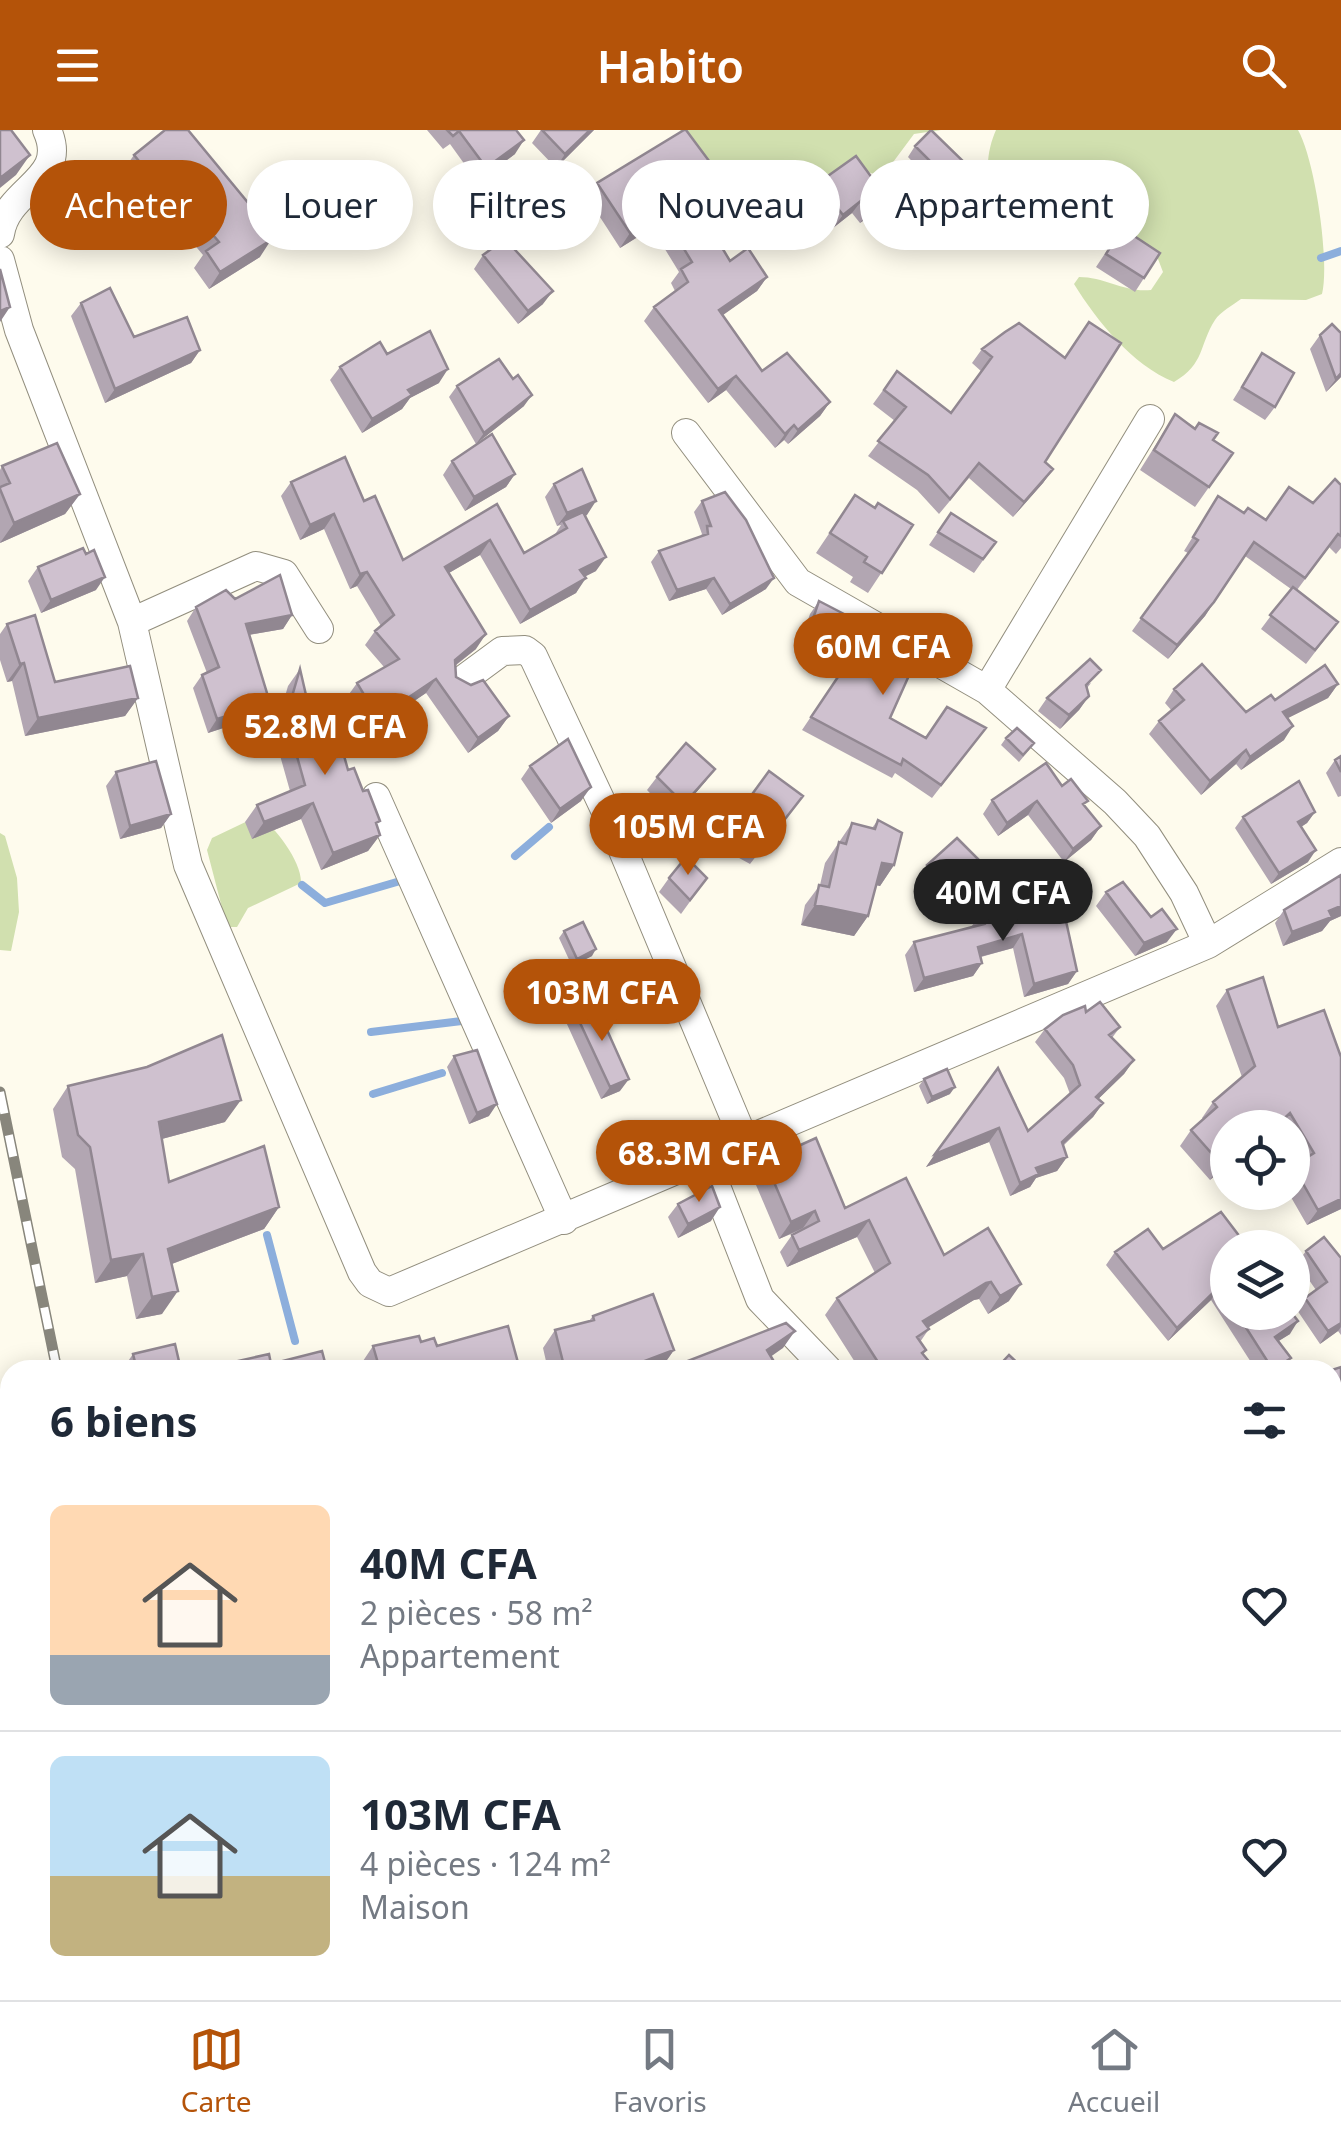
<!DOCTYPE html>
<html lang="fr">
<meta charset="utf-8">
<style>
body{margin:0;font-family:"Noto Sans",sans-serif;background:#f6f6f7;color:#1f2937;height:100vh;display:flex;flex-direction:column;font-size:38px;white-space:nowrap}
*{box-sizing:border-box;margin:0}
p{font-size:32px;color:#747a83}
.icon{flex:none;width:55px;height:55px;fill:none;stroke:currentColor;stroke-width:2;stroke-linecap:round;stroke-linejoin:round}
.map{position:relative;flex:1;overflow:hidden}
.drawer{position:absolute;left:0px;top:1230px;width:1342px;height:640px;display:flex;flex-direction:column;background:#fff;border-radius:30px 30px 0 0;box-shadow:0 5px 25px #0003}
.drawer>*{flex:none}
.guide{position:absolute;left:30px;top:30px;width:1282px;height:90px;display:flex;gap:20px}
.tools{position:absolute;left:1210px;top:980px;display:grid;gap:20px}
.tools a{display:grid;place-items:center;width:100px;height:100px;border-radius:50%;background:#fff;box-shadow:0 5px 25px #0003;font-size:50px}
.price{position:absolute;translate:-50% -85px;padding:0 22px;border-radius:35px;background:#b45309;color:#fff;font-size:32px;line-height:65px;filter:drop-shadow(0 2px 5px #0008)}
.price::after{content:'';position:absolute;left:50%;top:60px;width:30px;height:22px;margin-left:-15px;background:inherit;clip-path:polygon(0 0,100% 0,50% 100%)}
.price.selected{background:#222;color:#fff}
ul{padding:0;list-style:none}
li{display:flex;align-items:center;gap:30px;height:250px;padding:0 50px}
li+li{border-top:2px solid #e0e1e3}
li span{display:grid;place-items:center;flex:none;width:280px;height:200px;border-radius:15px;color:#555}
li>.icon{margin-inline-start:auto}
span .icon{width:120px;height:120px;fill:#fffc;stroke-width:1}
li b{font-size:42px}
h2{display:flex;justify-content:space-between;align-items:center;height:120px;padding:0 50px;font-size:42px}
.tag{padding:0 35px;border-radius:45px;background:#fff;box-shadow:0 5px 25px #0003;font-size:35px;line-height:90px}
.tag.selected{background:#b45309;color:#fff}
header{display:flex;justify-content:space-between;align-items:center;height:130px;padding:0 50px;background:#b45309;color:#fff;font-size:45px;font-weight:600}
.tab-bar{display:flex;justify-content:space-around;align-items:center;height:140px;border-top:2px solid #e0e1e3;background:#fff;font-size:28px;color:#747a83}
.tab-bar a{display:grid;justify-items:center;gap:5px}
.tab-bar .selected{color:#b45309}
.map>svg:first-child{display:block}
</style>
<header><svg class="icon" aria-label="menu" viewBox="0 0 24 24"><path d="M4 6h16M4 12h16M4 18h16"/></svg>Habito<svg class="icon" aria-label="search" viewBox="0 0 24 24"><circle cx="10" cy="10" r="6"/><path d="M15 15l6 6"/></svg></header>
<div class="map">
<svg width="1341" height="1870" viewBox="0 0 1341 1870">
<rect width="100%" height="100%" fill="#fefbed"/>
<path fill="#d1e0af" d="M680,0H941L914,4L882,47C846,31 832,52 804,71C793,79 779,83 768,91C754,103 749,113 729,117C700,100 706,79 719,51Z
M996,0H1298C1315,30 1330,131 1322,164L1306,170L1241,169C1233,175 1220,182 1215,190C1199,215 1205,234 1174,252C1132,235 1097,191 1074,154L1079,147C1105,147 1126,163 1151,160L1163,142L1158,129C1128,106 1111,100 1079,120C1044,114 1051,106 1029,85C1021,78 1008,76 1000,69C982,52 987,20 996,0Z
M258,686C275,696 302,732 301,753L248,778L237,797H227L207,720L212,708Z
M0,703L5,706L17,748L19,782L11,821L0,820Z
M1333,1771L1341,1786V1870H1030L1033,1860H1332Z"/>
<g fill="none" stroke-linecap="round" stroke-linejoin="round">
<path stroke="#8caedc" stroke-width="8" d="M1321,128L1341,121
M515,726L549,697
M302,755L325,773L407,749
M371,902L470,890
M373,964L442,943
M267,1105L295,1211
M759,1860L763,1870"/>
<defs>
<path id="minor" d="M0,104C7,57 70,51 47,0
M0,130L19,200L132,492
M686,303L798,452L987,560L1115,672L1147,706L1184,763L1208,814
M319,499L284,444L256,436L132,492L188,735L362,1142L370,1153L389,1162L1208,814L1341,732
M460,552L502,521L525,520L533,526L614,699L744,1010
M987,560L1150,289
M376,667L564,1090
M705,1028L760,1169L828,1240
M1332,1330H1341
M0,1369L10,1454
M101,1860L104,1870
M554,1860L559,1870
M1231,1860L1236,1870
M383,1870L398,1860"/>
</defs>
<use href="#minor" stroke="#928e7e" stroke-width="30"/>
<use href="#minor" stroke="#fff" stroke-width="28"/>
<defs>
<path id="rail" d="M0,962L57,1240
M185,1860L187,1870"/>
</defs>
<use href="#rail" stroke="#88867c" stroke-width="11"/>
<use href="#rail" stroke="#fff" stroke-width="8" stroke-dasharray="22" stroke-linecap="butt"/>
</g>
<path fill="#b2a6b2" d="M427,0H516L515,24L485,46H473L450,14L443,19Z
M541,0H594L556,38L532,13Z
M915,16L963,39L964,59L949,75L942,70L912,101L899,88L906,78L931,51L908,27Z
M134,25L251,85L260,127L209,159L194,138L203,125L172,88L165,94L122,42Z
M721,47L711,61L695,73L730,131L767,147L757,161L722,185L762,241L830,272L820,286L788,314L784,310L775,318L726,260L708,273L644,191L654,177L675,161L671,153L679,142L652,98L620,118L587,67L597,53Z
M818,53L886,67L877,81L860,93L852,83L833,98L809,66Z
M1122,98L1144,148L1135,162L1096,137Z
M483,125L543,174L518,194L474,139Z
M81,173L134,207L200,220L191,233L105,273L71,186Z
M1005,202L1045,332L1053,339L1043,353L1013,387L969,348L939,384L917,360L868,326L895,291L873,274L897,241L951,283L982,242L972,233L982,219Z
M1320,205L1341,247L1326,262L1310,219Z
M1262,223L1275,277L1265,290L1233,270Z
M387,224L439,253L410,268L402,279L362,303L330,250L340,237Z
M513,249L524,276L476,314L449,267L457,256Z
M1175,284L1233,323L1195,377L1140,340Z
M452,331L515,344L506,357L465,381L443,345Z
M2,336L80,364L65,384L0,413V340Z
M291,352L364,371L403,430L497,374L524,423L554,406L561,395L557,396L545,367L554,354L587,385L585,386L596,441L584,447L576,463L520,494L480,425L449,443L476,519L455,536L456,547L509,586L498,601L468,623L426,563L368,602L347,567L357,553L384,537L365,515L375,501L381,496L357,456L350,459L324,399L300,410L281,366Z
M1341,355V418L1336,424L1329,417L1297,460L1338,492L1306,534L1261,499L1291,459L1245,426L1205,486L1168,529L1132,501L1188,423L1184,421L1218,366L1244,383L1266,390L1313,373Z
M855,365L875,378L913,395L868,463L850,452L853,447L816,423Z
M702,371L766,459L722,485L706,459L669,471L651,432L659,421L700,407L702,404L694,382Z
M951,383L996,412L974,443L929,415Z
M38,437L96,460L41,483L28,451Z
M235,469L292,485L283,499L249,505L270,573L260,586L208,603L193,558L202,545L207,543L187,491L196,477Z
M819,471L890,588L925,608L986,598L932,668L895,643L892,648L802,600L841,542L796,525L810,484Z
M7,494L55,552L138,568L125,586L25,606L12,551L7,552L0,530V504Z
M300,539L309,578L348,640L380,705L368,721L321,740L301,689L252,709L245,692L257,675L290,661L274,604L288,556Z
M1091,553L1087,558L1089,566L1079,580L1060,599L1038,581L1047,568Z
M1338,554L1328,568L1288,588L1284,610L1241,640L1236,634L1201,665L1149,604L1159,591L1172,581L1165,573L1174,559L1246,582L1275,570Z
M1006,608L1029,620L1019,632L1001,615Z
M1341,626V666L1338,667L1326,643L1335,630Z
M530,636L581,671L551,693L521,649Z
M715,639L705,652L674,688L647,660L657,647Z
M769,641L803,666L750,734L721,718L725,702Z
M116,642L171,684L161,698L120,709L106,656Z
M1062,656L1084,676L1101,696L1091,710L1064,732L1028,685L998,706L983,684L992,670Z
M1315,682L1307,693L1301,697L1308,732L1271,754L1235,698L1243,687Z
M878,690L894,735L880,756L876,755L868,786L854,806L801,795L805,775L820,755L825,733L852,693L872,698Z
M927,735L985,736L976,750L947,779L918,749Z
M1341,745V786L1330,791L1322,801L1283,816L1275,793L1284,780Z
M669,748H707L681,784L659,762Z
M1106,762L1151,787L1167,812L1135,826L1096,776Z
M1013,787H1046L1077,841L1068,854L1024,867L1013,818L981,827L982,833L973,846L914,862L905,825L914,812L971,797L978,788Z
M564,801L592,826L572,836L559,808Z
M1227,860L1278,897L1341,927V1079L1307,1095L1288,1062H1292V1037L1299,1032L1292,1021V998H1228V1034L1210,1050L1180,1016L1191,1000L1203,989L1202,988L1213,972L1242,947L1216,876Z
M574,880L620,961L601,969L566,892Z
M1086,882L1120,897L1112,908L1134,930L1124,944L1098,969L1103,973L1093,987L1063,1016L1067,1027L1057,1041L1036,1048L1030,1057L1010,1066L989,1012L926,1037L998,938L1028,1001L1070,964L1064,948L1035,912L1045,899Z
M454,926L489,986L469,994L447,937Z
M924,949L950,964L927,974L919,956Z
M68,956L225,992L162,1009L169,1052L279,1077L264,1099L172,1134L162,1184L136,1189L127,1146L95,1153L75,1039L62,1027L53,979Z
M765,1031L845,1078L944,1125L988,1098L1009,1171L988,1184L979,1169L974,1170L928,1197L929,1199L920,1212L926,1220L923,1224L936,1240H860L825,1185L837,1168L875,1143L857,1107L787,1137L780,1122L792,1105L803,1099L779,1109L753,1048Z
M678,1074L711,1091L678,1108L668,1087Z
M1228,1118V1182H1291L1290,1204L1278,1211L1282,1240H1256L1211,1170L1168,1211L1106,1135L1115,1122L1163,1119Z
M1306,1121L1341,1128V1205L1338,1201L1320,1214L1297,1180L1305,1168L1316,1160L1297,1133Z
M593,1186L674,1220L662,1237L655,1240H548L543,1218L555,1200L588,1192Z
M421,1212L520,1240H365L363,1231L373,1216Z
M133,1224L181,1240H122Z
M1341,1237V1289L1336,1291L1332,1282V1240Z
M302,1860H338L323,1870H309Z"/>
<path fill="#918791" d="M590,0H594L556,38L565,24Z
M524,10L515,24L485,46H473L482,32Z
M30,25L16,45L0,58V48Z
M721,47L711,61L683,83L693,69Z
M950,59L942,70L912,101L919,90Z
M886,67L877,81L860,93L870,80Z
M862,70L852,83L833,98L843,85Z
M184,71L172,88L165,94L177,77Z
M662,83L652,98L620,118L630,103Z
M271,110L260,127L209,159L220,142Z
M767,147L757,161L709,195L719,180Z
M553,161L543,174L518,194L528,181Z
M10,177L0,192V181Z
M200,220L191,233L105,273L115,259Z
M448,239L439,253L410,268L402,279L362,303L372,289L408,260Z
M1341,243V247L1326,262L1336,249Z
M736,246L726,260L708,273L718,259Z
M532,265L524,276L476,314L484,303Z
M830,272L820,286L788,314L798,300Z
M794,295L784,310L775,318L785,304Z
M1053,339L1043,353L1013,387L1024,372Z
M515,344L506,357L465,381L474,367Z
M80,364L65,384L0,413L14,393Z
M596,371L587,385L565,394L563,391L557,396L567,383Z
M334,384L324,399L300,410L310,395Z
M490,410L480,425L435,451L445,437Z
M606,427L596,441L570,454L580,440Z
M367,442L357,456L350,459L360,444Z
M105,447L96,460L41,483L51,470Z
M586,448L576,463L520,494L530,480Z
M714,448L706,459L669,471L677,460Z
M774,448L766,459L722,485L730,474Z
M1214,472L1205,486L1168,529L1177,515Z
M292,485L283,499L236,507L246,494Z
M486,504L476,519L444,544L455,530Z
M805,512L850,529L841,542L796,525Z
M24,533L12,551L7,552L20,534Z
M436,549L426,563L368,602L378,588Z
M1338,554L1328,568L1274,595L1283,582Z
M1089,566L1079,580L1060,599L1069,585Z
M138,568L125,586L25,606L38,588Z
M270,573L260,586L208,603L217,589Z
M509,586L498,601L468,623L478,608Z
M1293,596L1284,610L1241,640L1250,627Z
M1246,620L1236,634L1201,665L1210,651Z
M715,639L705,652L674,688L684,674Z
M591,657L581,671L551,693L560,679Z
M1037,671L1028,685L998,706L1007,693Z
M313,673L301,689L252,709L264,692Z
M1315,682L1307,693L1290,704L1298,692Z
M171,684L161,698L120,709L130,696Z
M1101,696L1091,710L1064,732L1073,719Z
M380,705L368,721L321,740L333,723Z
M1316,720L1308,732L1271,754L1279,743Z
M882,733L894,735L880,756L868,753Z
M985,736L976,750L947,779L957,766Z
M815,775L868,786L854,806L801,795Z
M1341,776V786L1330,791L1322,801L1283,816L1292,802L1329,781Z
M1177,799L1167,812L1135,826L1144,813Z
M1022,804L1013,818L968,830L978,817Z
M596,819L592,826L572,836L577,829Z
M982,833L973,846L914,862L924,848Z
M1077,841L1068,854L1024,867L1034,854Z
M1134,930L1124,944L1087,980L1096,967Z
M629,949L620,961L601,969L610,957Z
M955,957L950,964L927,974L932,967Z
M241,970L225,992L143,1014L159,992Z
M1103,973L1093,987L1052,1025L1062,1012Z
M497,974L489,986L469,994L477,983Z
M999,998L989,1012L926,1037L935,1024Z
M1067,1027L1057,1041L1036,1048L1030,1057L1010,1066L1020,1053L1036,1038Z
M1228,1028V1034L1210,1050L1221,1034Z
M1341,1069V1079L1307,1095L1318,1080Z
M279,1077L264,1099L153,1141L168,1119Z
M720,1077L711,1091L678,1108L688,1094Z
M815,1081L803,1098L779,1109L791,1092Z
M869,1090L857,1107L787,1137L799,1120Z
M143,1124L127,1146L95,1153L111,1130Z
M991,1152L979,1169L974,1170L911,1208L923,1191L986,1153Z
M1021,1154L1009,1171L988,1184L1000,1166Z
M1219,1157L1211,1170L1168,1211L1177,1198Z
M178,1161L162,1184L136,1189L152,1167Z
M1298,1191L1290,1204L1266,1219L1275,1207Z
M1341,1193V1197L1338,1201L1320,1214L1328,1201Z
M795,1201L783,1218L756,1237L767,1220Z
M674,1220L662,1237L655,1240H621Z
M1291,1228L1282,1240H1273Z
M327,1860H338L323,1870H317L322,1863Z"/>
<path fill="#cfc1cf" stroke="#918791" stroke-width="2.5" d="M0,0H11L30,25L0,48Z
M165,0H188L254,80L250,84L271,110L220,142L206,121L219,112L184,71L177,77L134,25Z
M447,0H516L524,10L494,32H482L459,1L453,6Z
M542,0H590L565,24Z
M684,0H686L721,47L693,69L730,131L748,118L767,147L719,180L762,241L787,223L830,272L798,300L794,295L785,304L736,246L718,259L654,177L688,152L681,139L692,132L662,83L630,103L597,53Z
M931,0L966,34L962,39L972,48L957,64L950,59L919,90L906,78L940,41L915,16Z
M856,26L886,67L870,80L862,70L843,85L818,53Z
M1122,98L1160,123L1144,148L1106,124Z
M505,109L553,161L528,181L483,125Z
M0,139L10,177L0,181Z
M110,158L134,207L187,187L200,220L115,259L81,173Z
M1089,192L1121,213L1045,332L1053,339L1024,372L979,333L950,369L928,345L878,311L906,277L884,260L897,241L951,283L992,227L982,219L1005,202L1019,193L1065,228Z
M1332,194L1341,203V243L1336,249L1320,205Z
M430,201L448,239L408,260L412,265L372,289L340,237L380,212L387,224Z
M1262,223L1294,243L1275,277L1242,257Z
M499,229L513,249L518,245L532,265L484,303L457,256Z
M1175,284L1195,299L1199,293L1218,303L1213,310L1233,323L1209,357L1154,320Z
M492,304L515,344L474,367L452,331Z
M57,313L80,364L14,393L0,359V357L10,353L2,336Z
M345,327L364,371L375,366L403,430L497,374L524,423L567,398L563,391L583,382L606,427L580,440L586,448L530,480L490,410L445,437L486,504L455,530L456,547L471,555L483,550L509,586L478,608L436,549L378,588L357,553L399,529L375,501L394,485L367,442L360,444L334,384L310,395L291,352Z
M582,339L596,371L567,383L554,354Z
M1335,349L1341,355V406L1338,404L1305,448L1254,412L1214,472L1177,515L1141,488L1198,410L1193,407L1218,366L1244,383L1248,378L1266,390L1289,357L1313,373Z
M725,362L746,390L774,448L730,474L714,448L677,460L659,421L708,404L707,396H711L702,371Z
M855,365L875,378L878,373L913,395L882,443L864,432L867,427L830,403Z
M951,383L996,412L983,429L938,402Z
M83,418L86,424L94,420L105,447L51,470L38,437Z
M280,445L292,485L246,494L270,573L217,589L202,545L219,537L196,477L226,460L235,469Z
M1293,457L1338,492L1315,520L1270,485Z
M819,471L919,523L890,588L926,608L947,577L986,598L941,655L903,629L901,635L811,587L850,529L805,512Z
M35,485L55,552L130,536L138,568L38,588L24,533L20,534L7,494Z
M1090,529L1101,540L1086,555L1089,566L1069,585L1047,568Z
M1202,534L1246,582L1271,565L1275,570L1325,535L1338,554L1283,582L1293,596L1250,627L1246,620L1210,651L1159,591L1184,570L1174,559Z
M300,539L309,578L329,572L348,640L354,638L363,661L368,660L380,691L376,693L380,705L333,723L313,673L264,692L257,675L305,655L286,587Z
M1017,598L1034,613L1023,625L1006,608Z
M568,609L591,657L560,679L530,636Z
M686,613L715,639L684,674L657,647Z
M1341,626V642L1335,630Z
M156,631L171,684L130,696L116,642Z
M1046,633L1062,656L1071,649L1088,671L1083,674L1101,696L1073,719L1037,671L1007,693L992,670Z
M769,641L803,666L760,721L730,705L734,689Z
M1299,651L1315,682L1298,692L1316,720L1279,743L1243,687Z
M878,690L902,703L894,735L882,733L868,786L815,775L819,755L829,757L839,712L846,714L852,693L875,699Z
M957,708L985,736L957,766L927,735Z
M686,727L707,748L690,770L669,748Z
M1341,745V776L1329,781L1332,787L1292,802L1284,780Z
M1123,752L1151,787L1162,779L1177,799L1144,813L1106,762Z
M1011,777L1013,787L1044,779L1046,787L1064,782L1077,841L1034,854L1022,804L978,817L982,833L924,848L914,812L984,794L978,788Z
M583,792L596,819L577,829L564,801Z
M1263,847L1278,897L1324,880L1341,927V1069L1318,1080L1293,1036L1314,1023L1290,983L1274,998H1228V1028L1221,1034L1191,1000L1217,977L1213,972L1255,936L1227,860Z
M594,871L629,949L610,957L574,880Z
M1100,872L1120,897L1109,905L1134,930L1096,967L1103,973L1062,1012L1067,1027L1036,1038L1039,1044L1020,1053L999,998L935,1024L998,938L1028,1001L1080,955L1073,935L1045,899L1063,885L1085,876L1086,882Z
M222,905L241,970L159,992L169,1052L264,1016L279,1077L168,1119L178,1161L152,1167L143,1124L111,1130L90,1017L78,1005L68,956L147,937Z
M477,920L497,974L477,983L454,926Z
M947,939L955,957L932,967L924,949Z
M816,1008L845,1078L906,1048L944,1125L988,1098L1021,1154L1000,1166L991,1152L986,1153L923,1191L929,1199L917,1207L926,1220L922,1223L936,1240H883L837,1168L890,1133L869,1090L799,1120L792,1105L819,1091L815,1081L791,1092L765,1031Z
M712,1056L720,1077L688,1094L678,1074Z
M1221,1082L1240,1107L1245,1118H1228V1170L1219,1157L1177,1198L1115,1122L1148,1099L1163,1119Z
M1324,1107L1341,1128V1193L1328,1201L1305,1168L1327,1152L1306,1121Z
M653,1164L674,1220L621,1240H565L555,1200L594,1190L593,1186Z
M1236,1182H1291L1298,1191L1275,1207L1291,1228L1273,1240Z
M786,1193L795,1201L767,1220L779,1240H668L667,1239Z
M508,1196L520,1240H380L373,1216L419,1206L421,1212L434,1208L437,1216Z
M175,1214L181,1240H137L133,1224Z
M322,1221L327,1240H198L269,1224L271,1234Z
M1009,1225L1025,1240H995Z
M1341,1237V1266L1332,1260V1240Z"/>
</svg>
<div class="tools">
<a><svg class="icon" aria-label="locate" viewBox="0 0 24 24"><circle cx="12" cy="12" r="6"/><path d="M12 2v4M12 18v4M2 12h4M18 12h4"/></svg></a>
<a><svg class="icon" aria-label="layers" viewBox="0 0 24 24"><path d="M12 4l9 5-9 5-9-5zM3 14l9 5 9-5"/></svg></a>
</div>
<b class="price" style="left:883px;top:568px">60M CFA</b>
<b class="price" style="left:325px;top:648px">52.8M CFA</b>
<b class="price" style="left:688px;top:748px">105M CFA</b>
<b class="price selected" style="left:1003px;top:814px">40M CFA</b>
<b class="price" style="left:602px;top:914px">103M CFA</b>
<b class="price" style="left:699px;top:1075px">68.3M CFA</b>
<div class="guide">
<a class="tag selected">Acheter</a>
<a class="tag">Louer</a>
<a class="tag">Filtres</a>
<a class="tag">Nouveau</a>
<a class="tag">Appartement</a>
</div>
<section class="drawer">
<h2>6 biens<svg class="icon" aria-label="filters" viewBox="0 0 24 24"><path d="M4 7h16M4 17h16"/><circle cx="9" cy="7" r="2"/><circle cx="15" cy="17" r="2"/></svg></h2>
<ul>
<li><span style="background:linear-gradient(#ffd9b3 75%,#9aa5b1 0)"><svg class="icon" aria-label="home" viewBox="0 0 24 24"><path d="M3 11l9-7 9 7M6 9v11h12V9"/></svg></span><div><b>40M CFA</b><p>2 pièces · 58 m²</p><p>Appartement</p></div><svg class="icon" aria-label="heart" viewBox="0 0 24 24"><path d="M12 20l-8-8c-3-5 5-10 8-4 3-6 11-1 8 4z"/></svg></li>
<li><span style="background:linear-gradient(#bfe0f5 60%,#c2b280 0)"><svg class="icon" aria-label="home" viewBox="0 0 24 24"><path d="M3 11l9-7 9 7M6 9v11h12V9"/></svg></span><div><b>103M CFA</b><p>4 pièces · 124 m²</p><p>Maison</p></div><svg class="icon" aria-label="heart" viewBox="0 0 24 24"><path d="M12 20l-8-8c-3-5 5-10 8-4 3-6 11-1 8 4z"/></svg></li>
</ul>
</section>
</div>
<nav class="tab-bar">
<a class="selected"><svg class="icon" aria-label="map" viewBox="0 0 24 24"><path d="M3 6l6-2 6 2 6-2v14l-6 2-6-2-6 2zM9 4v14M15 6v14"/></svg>Carte</a>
<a><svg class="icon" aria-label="saved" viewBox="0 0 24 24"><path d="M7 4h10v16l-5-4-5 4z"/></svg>Favoris</a>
<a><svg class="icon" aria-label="home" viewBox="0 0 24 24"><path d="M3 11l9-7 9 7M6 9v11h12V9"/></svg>Accueil</a>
</nav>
